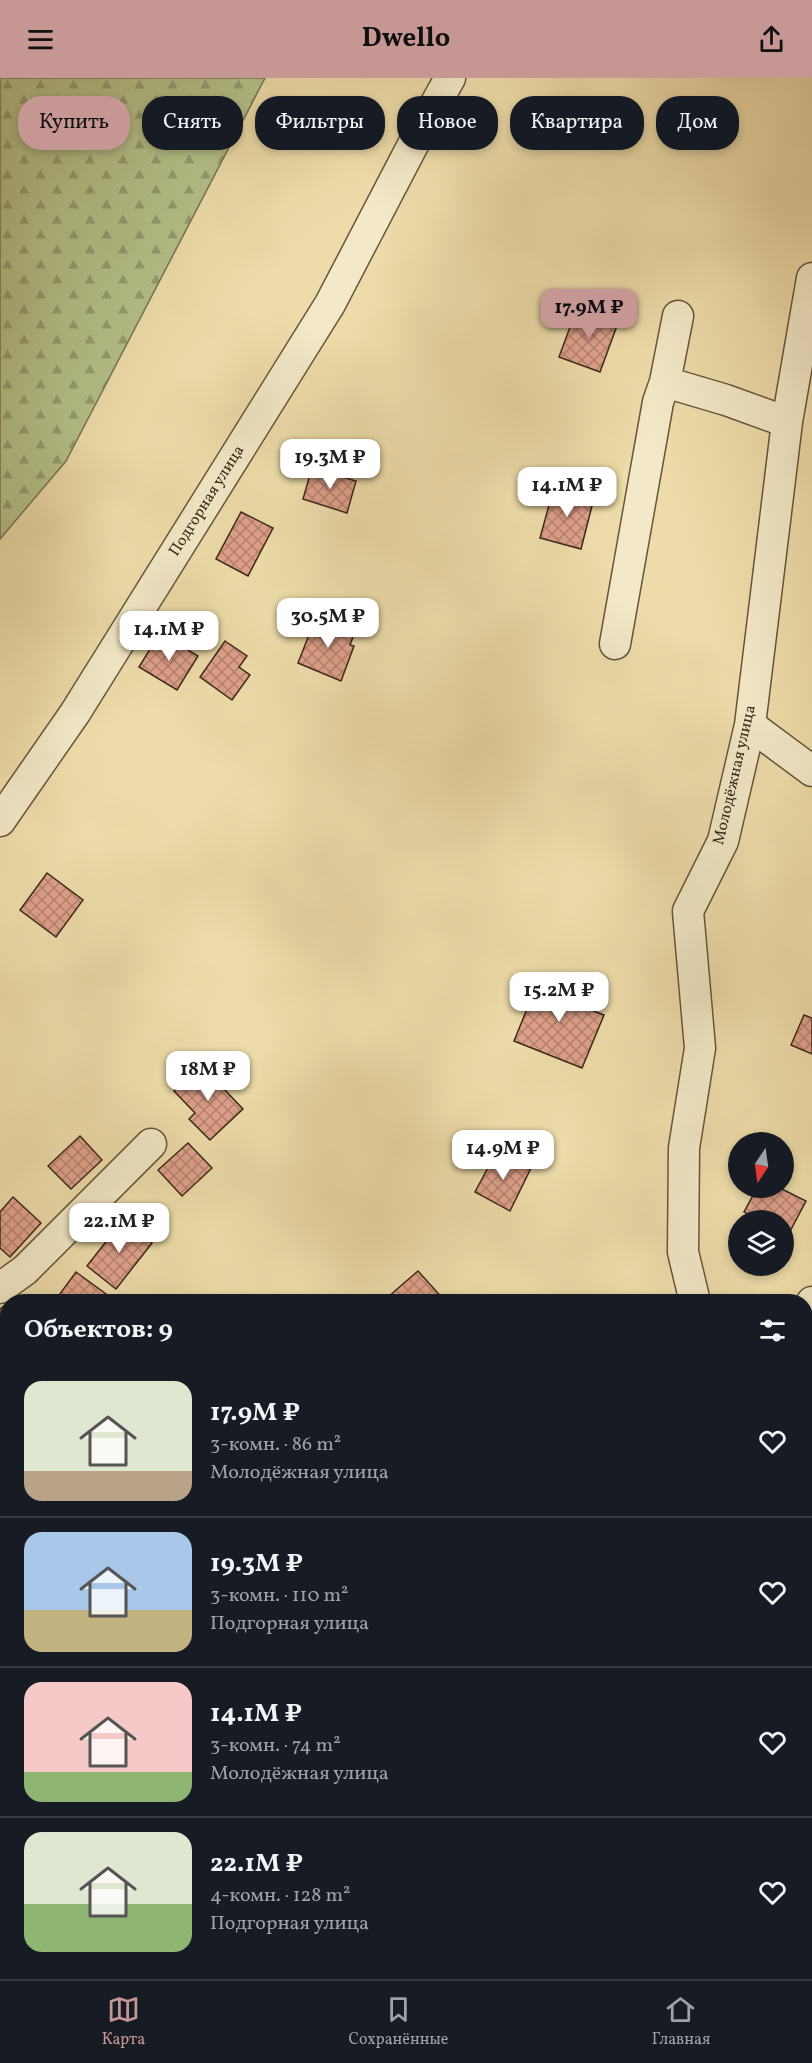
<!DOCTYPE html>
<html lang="ru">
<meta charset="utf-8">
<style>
body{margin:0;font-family:Vollkorn,serif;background:#242831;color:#f1f3f6;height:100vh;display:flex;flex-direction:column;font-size:22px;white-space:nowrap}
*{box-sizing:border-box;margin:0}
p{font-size:20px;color:#9ea1a6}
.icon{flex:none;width:33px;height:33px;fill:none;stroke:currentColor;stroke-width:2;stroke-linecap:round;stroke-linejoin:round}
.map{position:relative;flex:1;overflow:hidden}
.sheet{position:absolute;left:0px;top:1216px;width:813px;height:686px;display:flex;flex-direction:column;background:#171b24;border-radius:24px 24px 0 0;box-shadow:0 3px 9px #0003}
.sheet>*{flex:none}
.banner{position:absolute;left:18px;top:18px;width:777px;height:54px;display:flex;gap:12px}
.needle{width:39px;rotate:193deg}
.controls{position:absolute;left:728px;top:1054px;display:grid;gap:12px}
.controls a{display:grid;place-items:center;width:66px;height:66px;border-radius:50%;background:#171b24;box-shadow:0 3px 9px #0003;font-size:30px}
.price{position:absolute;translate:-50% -51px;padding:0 14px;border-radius:12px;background:#fff;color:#222;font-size:20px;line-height:39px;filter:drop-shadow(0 2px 3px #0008)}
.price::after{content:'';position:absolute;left:50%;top:36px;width:18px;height:14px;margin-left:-9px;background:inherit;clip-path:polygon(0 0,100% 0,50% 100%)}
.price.active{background:#c59692;color:#111}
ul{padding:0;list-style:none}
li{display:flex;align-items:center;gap:18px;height:150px;padding:0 24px}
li+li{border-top:2px solid #363941}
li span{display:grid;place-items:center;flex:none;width:168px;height:120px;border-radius:18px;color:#555}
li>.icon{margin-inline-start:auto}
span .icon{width:72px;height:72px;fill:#fffc;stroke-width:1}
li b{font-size:26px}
h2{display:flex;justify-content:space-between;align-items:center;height:72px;padding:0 24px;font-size:26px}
.pill{padding:0 21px;border-radius:24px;background:#171b24;box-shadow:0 3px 9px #0003;font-size:21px;line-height:54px}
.pill.active{background:#c59692;color:#111}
header{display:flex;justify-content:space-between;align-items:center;height:78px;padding:0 24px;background:#c59692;color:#111;font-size:27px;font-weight:700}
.tab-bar{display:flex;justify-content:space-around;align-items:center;height:84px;border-top:2px solid #363941;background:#171b24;font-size:16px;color:#9ea1a6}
.tab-bar a{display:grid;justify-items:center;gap:3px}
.tab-bar .active{color:#c59692}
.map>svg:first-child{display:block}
</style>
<header><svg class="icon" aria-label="menu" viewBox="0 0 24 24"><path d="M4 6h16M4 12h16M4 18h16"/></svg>Dwello<svg class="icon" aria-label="share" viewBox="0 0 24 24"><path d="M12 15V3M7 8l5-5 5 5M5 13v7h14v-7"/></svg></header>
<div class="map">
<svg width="812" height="1901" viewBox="0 0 812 1901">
<defs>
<pattern id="forest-firs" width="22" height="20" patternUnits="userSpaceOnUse" patternTransform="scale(1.5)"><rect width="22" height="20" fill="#b4c18b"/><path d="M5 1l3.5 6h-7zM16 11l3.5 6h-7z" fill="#939d71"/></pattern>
<pattern id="building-cross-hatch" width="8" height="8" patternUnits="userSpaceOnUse" patternTransform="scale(1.5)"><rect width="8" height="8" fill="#dfa08a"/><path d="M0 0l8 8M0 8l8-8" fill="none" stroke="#b68270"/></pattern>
</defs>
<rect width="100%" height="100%" fill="#eddca9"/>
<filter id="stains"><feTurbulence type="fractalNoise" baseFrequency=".00333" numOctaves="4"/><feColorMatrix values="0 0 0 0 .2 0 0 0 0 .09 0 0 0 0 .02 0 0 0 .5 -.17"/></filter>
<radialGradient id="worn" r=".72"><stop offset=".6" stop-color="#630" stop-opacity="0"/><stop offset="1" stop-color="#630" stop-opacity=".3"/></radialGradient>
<path fill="url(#forest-firs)" stroke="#777454" stroke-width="1.5" d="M0,0H265L66,383L0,461Z"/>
<path fill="url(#building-cross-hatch)" stroke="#3a281c" stroke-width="1.5" d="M577,230L618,245L600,294L559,279Z
M312,390L356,403L347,435L303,421Z
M554,409L594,420L581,471L540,460Z
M241,434L273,450L248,498L216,481Z
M316,539L355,554L350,567L354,568L341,603L298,585Z
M160,555L198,578L177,612L139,589Z
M225,563L247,578L239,589L250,597L232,622L200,599Z
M47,795L83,822L56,859L20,832Z
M540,899L590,920L586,930L604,937L582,990L514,963Z
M804,937L812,940V976L791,967Z
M201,987L243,1031L210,1062L189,1041L195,1035L174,1013Z
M80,1058L102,1082L71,1111L48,1088Z
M188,1065L212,1090L182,1118L158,1092Z
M497,1073L531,1090L510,1133L475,1114Z
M757,1110H780L806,1123L788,1157L783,1155V1143H761L744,1134Z
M13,1119L41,1145L10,1179L0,1170V1134Z
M123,1142L152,1165L116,1211L87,1188Z
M418,1193L445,1223L444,1224H394L389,1218Z
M76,1194L110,1219L106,1224H54Z
M8,1225V1281L0,1287V1231Z
M806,1321L812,1327V1372L806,1366Z
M8,1333V1373L0,1372V1363Z
M256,1894H330L331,1895L329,1901H254Z"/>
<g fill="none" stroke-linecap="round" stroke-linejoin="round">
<defs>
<path id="service" d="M806,1855L812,1866
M176,1901L179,1894
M803,1901L804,1894"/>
<path id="minor" d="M678,238L665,304L726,322L787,344
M615,566L658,324L665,304
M750,647L812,693
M0,743L75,635L330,226L416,61L450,0
M0,1210L25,1192L151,1066
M695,1224L683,1174L684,1070L700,970L688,833L723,763L750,647L787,344L812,200
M806,1233L812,1224
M0,1570L8,1569
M806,1712L812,1710"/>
</defs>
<use href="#service" stroke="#67553f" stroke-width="18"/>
<use href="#minor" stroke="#67553f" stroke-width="33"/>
<use href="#service" stroke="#f3e8c7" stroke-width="15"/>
<use href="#minor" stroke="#f3e8c7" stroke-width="30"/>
</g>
<g text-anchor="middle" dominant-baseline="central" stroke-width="5" stroke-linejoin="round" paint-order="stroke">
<g font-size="16" fill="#3a281c" stroke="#f3e8c7">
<text transform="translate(207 423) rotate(-58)">Подгорная улица</text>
<text transform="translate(735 697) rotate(-77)">Молодёжная улица</text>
</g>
</g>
<rect width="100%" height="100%" filter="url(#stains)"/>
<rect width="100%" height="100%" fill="url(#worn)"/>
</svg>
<div class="controls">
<a><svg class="needle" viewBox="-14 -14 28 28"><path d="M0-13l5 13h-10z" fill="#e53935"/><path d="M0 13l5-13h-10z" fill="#9ea1a6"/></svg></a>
<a><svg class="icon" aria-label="layers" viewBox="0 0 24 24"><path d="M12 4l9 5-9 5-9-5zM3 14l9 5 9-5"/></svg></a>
</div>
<b class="price active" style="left:589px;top:262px">17.9M ₽</b>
<b class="price" style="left:330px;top:412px">19.3M ₽</b>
<b class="price" style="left:567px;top:440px">14.1M ₽</b>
<b class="price" style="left:328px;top:571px">30.5M ₽</b>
<b class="price" style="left:169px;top:584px">14.1M ₽</b>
<b class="price" style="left:559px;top:945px">15.2M ₽</b>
<b class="price" style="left:208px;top:1024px">18M ₽</b>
<b class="price" style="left:503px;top:1103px">14.9M ₽</b>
<b class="price" style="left:119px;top:1176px">22.1M ₽</b>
<div class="banner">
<a class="pill active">Купить</a>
<a class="pill">Снять</a>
<a class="pill">Фильтры</a>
<a class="pill">Новое</a>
<a class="pill">Квартира</a>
<a class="pill">Дом</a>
</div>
<section class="sheet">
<h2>Объектов: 9<svg class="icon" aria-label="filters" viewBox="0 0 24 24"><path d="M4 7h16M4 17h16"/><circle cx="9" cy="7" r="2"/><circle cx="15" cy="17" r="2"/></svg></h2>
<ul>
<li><span style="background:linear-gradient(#dfe7d0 75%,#b9a48a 0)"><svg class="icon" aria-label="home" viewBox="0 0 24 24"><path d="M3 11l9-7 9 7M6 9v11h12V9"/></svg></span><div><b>17.9M ₽</b><p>3-комн. · 86 m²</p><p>Молодёжная улица</p></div><svg class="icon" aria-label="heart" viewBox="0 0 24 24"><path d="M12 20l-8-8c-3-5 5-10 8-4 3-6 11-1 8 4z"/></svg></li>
<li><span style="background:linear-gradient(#a9c7e8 65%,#c2b280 0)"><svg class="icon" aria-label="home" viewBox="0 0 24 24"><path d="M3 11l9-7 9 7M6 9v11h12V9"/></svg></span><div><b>19.3M ₽</b><p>3-комн. · 110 m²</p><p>Подгорная улица</p></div><svg class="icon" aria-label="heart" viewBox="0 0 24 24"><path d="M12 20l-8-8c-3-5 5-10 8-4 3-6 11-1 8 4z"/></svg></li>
<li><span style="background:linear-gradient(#f6c9c9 75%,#8fb573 0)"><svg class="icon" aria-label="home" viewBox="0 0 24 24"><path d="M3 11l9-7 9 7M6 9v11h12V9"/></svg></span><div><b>14.1M ₽</b><p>3-комн. · 74 m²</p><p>Молодёжная улица</p></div><svg class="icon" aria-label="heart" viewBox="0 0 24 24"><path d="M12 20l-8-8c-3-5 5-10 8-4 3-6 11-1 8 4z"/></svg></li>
<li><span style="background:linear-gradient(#dfe7d0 60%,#8fb573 0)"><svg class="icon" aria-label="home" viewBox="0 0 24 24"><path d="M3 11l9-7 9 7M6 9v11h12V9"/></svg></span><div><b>22.1M ₽</b><p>4-комн. · 128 m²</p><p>Подгорная улица</p></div><svg class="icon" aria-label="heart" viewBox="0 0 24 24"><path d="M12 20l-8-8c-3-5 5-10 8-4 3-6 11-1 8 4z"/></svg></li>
</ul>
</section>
</div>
<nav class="tab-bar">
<a class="active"><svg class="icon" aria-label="map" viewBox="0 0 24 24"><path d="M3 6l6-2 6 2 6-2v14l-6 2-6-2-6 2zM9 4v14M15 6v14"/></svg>Карта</a>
<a><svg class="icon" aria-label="saved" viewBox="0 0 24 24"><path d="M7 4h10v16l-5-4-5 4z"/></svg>Сохранённые</a>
<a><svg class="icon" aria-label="home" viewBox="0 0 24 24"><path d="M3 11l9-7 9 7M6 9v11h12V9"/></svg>Главная</a>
</nav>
